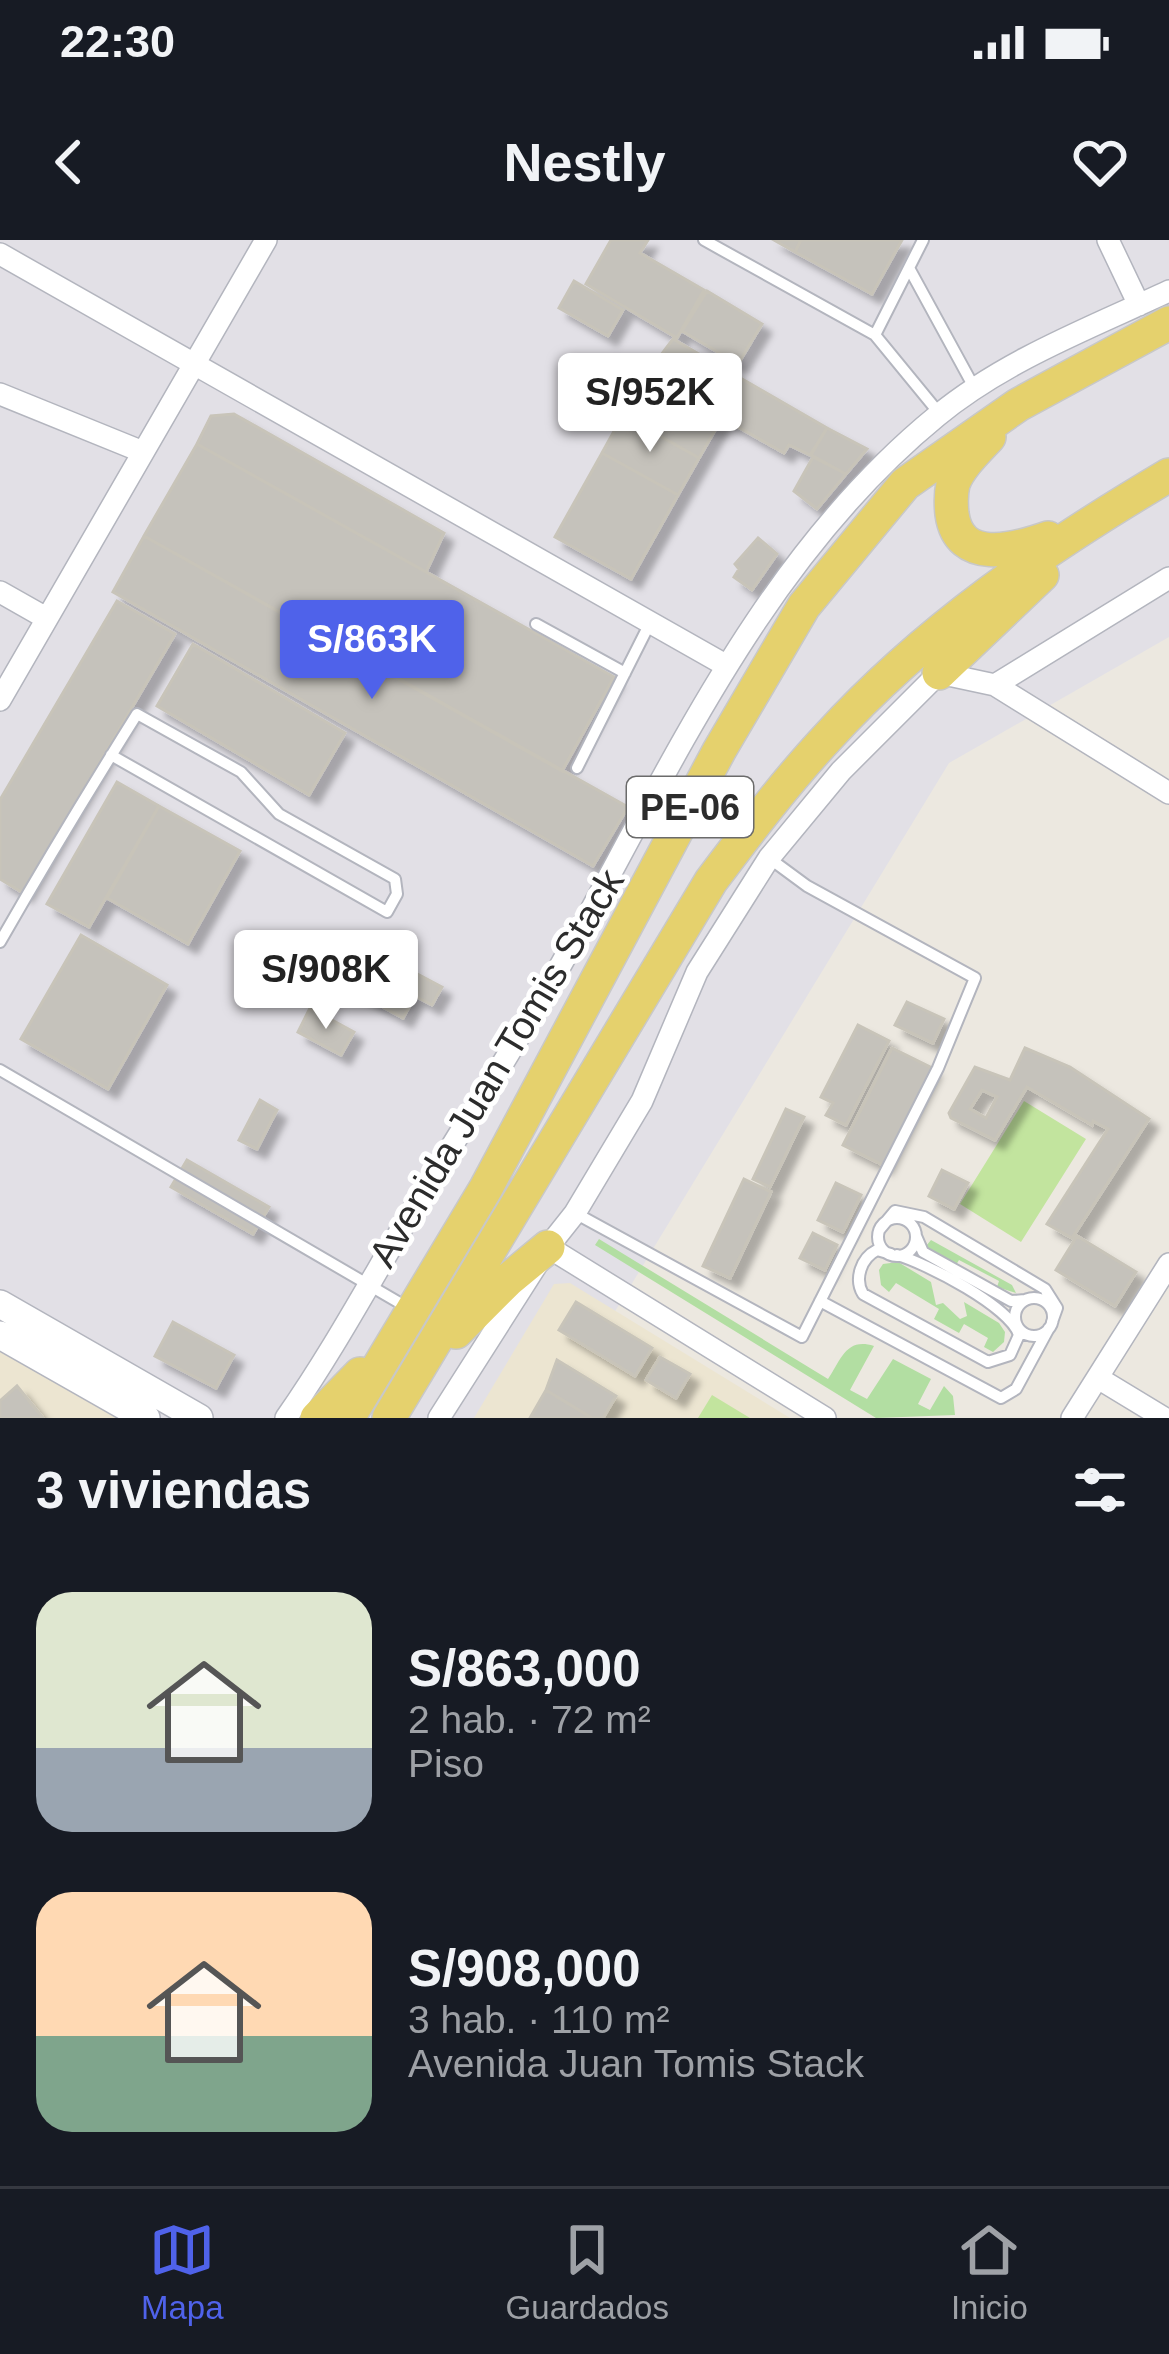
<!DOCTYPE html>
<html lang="es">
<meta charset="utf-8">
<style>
body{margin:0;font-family:Helvetica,sans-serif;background:#20242c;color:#f1f3f6;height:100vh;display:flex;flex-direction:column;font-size:45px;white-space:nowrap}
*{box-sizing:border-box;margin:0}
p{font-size:39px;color:#9ea1a6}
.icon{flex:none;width:66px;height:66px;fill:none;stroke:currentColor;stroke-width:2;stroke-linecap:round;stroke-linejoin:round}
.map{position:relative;height:1178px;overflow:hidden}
.side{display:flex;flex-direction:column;background:#171b24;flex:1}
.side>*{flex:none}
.price{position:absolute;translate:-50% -102px;padding:0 27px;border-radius:12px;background:#fff;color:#222;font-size:39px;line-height:78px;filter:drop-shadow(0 3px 6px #0008)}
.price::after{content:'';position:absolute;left:50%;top:72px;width:36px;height:27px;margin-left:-18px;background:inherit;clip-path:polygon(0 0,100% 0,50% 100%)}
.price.current{background:#4f62ea;color:#fff}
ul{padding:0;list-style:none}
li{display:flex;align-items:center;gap:36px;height:300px;padding:0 36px}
li span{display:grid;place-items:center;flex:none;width:336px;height:240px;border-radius:36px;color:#555}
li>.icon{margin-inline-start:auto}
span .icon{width:144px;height:144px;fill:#fffc;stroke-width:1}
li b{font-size:51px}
h2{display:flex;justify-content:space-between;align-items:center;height:144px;padding:0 36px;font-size:51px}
.status{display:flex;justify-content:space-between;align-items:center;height:84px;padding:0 60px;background:#171b24;direction:ltr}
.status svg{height:33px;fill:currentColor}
header{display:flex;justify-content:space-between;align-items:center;height:156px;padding:0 36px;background:#171b24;font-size:54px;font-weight:600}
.dock{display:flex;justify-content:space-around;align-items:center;height:168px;border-top:3px solid #363941;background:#171b24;font-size:33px;color:#9ea1a6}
.dock a{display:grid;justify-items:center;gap:6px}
.dock .current{color:#4f62ea}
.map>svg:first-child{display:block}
</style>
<div class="status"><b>22:30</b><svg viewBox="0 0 49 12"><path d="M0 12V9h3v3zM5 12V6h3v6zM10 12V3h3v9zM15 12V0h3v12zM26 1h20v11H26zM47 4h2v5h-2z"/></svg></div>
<header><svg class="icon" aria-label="back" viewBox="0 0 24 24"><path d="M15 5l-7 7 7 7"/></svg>Nestly<svg class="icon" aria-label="heart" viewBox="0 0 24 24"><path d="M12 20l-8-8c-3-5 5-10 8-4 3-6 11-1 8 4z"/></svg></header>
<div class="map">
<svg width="1169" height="1178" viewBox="0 0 1169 1178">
<defs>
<filter id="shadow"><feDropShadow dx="9" dy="9" stdDeviation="3" flood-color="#0004"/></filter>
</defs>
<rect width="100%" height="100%" fill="#ece8e0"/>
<path fill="#e2e0e6" d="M0,0H1169V397L949,523L550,1178H0Z"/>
<path fill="#ece5d1" d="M570,1043L790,1178H474L554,1044Z
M0,1109L119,1178H0Z"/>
<path fill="#b2dea2" d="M599,999L828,1139C841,1120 846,1097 874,1106L850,1150L867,1159L893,1119L931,1139L918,1164L930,1170L944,1146L953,1156L955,1175L876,1178L595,1005Z
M931,1000L1012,1045L1016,1053L997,1047L999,1041L959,1020L956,1025L928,1009L926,1006Z
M898,1022L931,1042L936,1065L943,1063L960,1079L967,1076L964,1062L999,1083L1005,1092L1004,1102L993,1112L984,1107L988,1098L964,1084L959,1093L934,1079L939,1069L896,1043L889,1052L881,1045L879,1030L883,1024Z"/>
<path fill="#c2e49e" d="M1024,861L1086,899L1021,1002L960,964Z
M712,1155L750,1178H698Z"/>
<path fill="#c5c2bb" stroke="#c8c4b9" stroke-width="3" fill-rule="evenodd" filter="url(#shadow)" d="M611,0H648L640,13L704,50L677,98L586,44Z
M774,0H801L795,12Z
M801,0H902L872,54L795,12Z
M574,41L623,70L608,96L559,68Z
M707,51L762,84L738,124L682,91Z
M673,99L827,188L810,215L789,205L784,213L646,135Z
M646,135L722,178L699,218L623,175Z
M234,174L444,293L426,332L197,204L211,176Z
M623,175L699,218L678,255L602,213Z
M827,188L867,209L846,234L811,215Z
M197,204L614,437L562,531L144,296Z
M602,213L678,255L631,339L555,297Z
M813,217L846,234L817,269L794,251Z
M144,296L628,567L593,626L113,352Z
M758,298L777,314L752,350L734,337L739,329L735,324Z
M117,361L175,394L23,653L0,639V560Z
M193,404L345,493L309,555L157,466Z
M117,542L159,566L89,687L47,664Z
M159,566L240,611L188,704L107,658Z
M81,695L167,745L108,849L21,799Z
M374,711L442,747L432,765L364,729Z
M361,729L414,758L403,778L350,749Z
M907,762L944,779L933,803L895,785Z
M310,768L354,792L341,815L298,792Z
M858,785L889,801L846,885L826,875L833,863L821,857Z
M892,808L932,828L883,925L843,905Z
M1025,808L1070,827L1149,879L1072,998L1047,984L1108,889L1093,881L1092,885L1027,847L995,900L951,878L949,873L975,827L1010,840ZM982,850L997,857L986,878L970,869Z
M260,860L277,870L257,909L239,900Z
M786,869L804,877L770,947L753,939Z
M187,920L269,967L253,994L171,947Z
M942,930L968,943L954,969L929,956Z
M744,939L771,952L730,1038L703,1026Z
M836,943L861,955L843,992L818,980Z
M813,993L837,1005L825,1030L800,1018Z
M1077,996L1136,1032L1115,1066L1056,1030Z
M576,1062L652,1108L635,1136L559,1090Z
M173,1082L234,1115L216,1148L155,1116Z
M660,1117L690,1134L676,1158L646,1140Z
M557,1120L616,1156L603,1178H592L546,1150Z
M17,1146L43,1178H0V1161Z
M546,1150L592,1178H530Z"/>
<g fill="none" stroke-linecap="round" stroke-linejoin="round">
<defs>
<path id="service" d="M704,0L875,95L939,173
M909,28L975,149
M875,95L923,0
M536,384L625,433
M577,528L650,383
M0,702C44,625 90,549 137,474L241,532L279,574L395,639L397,654L387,672L111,515
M0,830L410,1069
M575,973L802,1097L938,828L975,738L807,646L769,618
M878 997a19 19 0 1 1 38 0a19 19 0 1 1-38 0Z
M880,989L895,971L924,977L1045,1049L1057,1068L1052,1082
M916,996L923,1012L1011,1061L1025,1060
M891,1014L877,1010C861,1018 854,1039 863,1054L988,1122L1010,1115L1019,1095C1011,1067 926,1023 897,1015
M1015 1077a19 19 0 1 1 38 0a19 19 0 1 1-38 0Z
M820,1061L1001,1158L1016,1149L1049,1088"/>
<path id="minor" d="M1108,0L1139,65
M0,14L727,426
M0,154L143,212
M0,352L46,378
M995,445L1169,338
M0,460L266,0
M548,1007L825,1178
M1098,1138L1164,1178
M286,1178C333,1111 372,1038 414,968C467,880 524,793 573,703C676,516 768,314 937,176C1005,120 1090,88 1169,51
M439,1178L548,1007L575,973L642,861L697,732L769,618L841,531L939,433L995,445L1169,553
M1072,1178L1169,1024"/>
<path id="tertiary" d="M0,1064L199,1178
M0,1095L146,1178"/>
<path id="primary" d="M989,197C976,211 959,227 953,244C951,253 951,265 952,274C959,325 1014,310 1048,298
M939,433L1042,335
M456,1092L508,1040L548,1007
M317,1178L360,1134
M348,1178L486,948L719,511L804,366L905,244L1018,165L1169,83
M389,1178L711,641C748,592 785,543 827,498C925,390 1044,309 1169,235"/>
</defs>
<use href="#service" stroke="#b3b5be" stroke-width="14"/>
<use href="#minor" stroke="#b3b5be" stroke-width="24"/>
<use href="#tertiary" stroke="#b3b5be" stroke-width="30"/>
<use href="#primary" stroke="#c8c8c8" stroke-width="36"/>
<use href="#service" stroke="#fff" stroke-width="10"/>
<use href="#minor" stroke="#fff" stroke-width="21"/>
<use href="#tertiary" stroke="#fff" stroke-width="27"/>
<use href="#primary" stroke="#e5d16d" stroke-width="33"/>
</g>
<g text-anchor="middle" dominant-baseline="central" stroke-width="10" stroke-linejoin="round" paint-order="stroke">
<rect fill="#fff" stroke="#6b6b6b" stroke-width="3" x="627" y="537" width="126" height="60" rx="9"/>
<g font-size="36" font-weight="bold" fill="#2c2c2c">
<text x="690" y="567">PE-06</text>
</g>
<g font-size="39" fill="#2c2c2c" stroke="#fff">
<text transform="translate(496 828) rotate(-59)">Avenida Juan Tomis Stack</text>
</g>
</g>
</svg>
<b class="price" style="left:650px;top:215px">S/952K</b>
<b class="price current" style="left:372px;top:462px">S/863K</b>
<b class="price" style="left:326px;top:792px">S/908K</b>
</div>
<section class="side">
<h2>3 viviendas<svg class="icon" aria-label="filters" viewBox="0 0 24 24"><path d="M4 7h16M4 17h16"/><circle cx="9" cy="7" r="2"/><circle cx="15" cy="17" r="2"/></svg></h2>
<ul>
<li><span style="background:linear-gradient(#dfe7d0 65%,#9aa5b1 0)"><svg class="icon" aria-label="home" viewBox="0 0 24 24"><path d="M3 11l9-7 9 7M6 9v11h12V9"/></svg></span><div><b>S/863,000</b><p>2 hab. · 72 m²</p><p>Piso</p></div></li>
<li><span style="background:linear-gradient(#ffd9b3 60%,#7fa58c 0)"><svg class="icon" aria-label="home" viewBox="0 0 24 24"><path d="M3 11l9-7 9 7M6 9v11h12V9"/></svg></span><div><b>S/908,000</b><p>3 hab. · 110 m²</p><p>Avenida Juan Tomis Stack</p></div></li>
</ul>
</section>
<nav class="dock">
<a class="current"><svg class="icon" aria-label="map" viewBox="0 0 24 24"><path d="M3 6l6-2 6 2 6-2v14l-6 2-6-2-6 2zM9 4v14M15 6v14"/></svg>Mapa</a>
<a><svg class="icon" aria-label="saved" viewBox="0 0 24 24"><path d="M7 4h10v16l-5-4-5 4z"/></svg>Guardados</a>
<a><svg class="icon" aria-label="home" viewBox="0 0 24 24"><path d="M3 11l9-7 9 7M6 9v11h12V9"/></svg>Inicio</a>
</nav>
